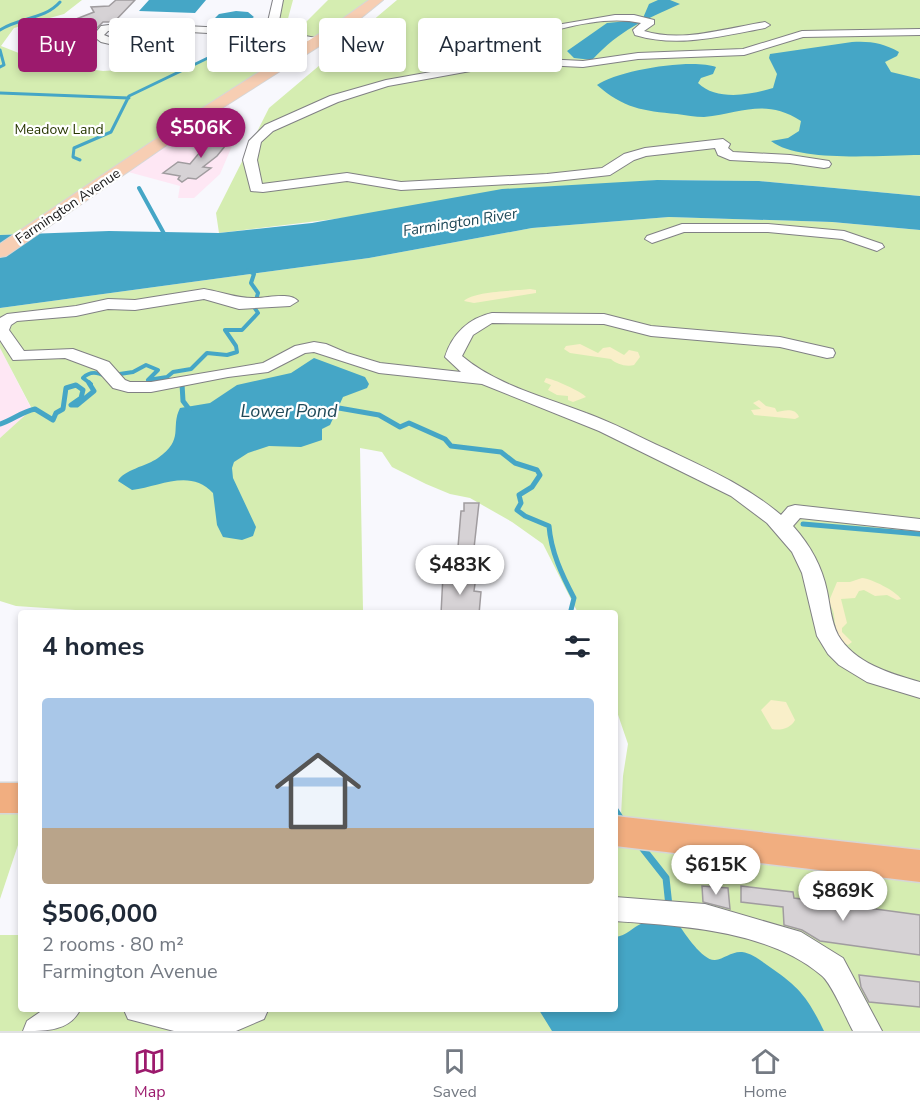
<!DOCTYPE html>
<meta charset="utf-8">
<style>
body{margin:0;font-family:"Nunito Sans",sans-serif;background:#f2f2f3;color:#1f2937;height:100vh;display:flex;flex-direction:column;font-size:22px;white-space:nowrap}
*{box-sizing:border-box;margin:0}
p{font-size:20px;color:#747a83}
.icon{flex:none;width:33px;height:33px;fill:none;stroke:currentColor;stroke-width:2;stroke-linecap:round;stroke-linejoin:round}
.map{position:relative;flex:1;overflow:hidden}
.panel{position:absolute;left:18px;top:610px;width:600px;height:402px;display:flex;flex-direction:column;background:#fff;border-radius:6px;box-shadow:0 3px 9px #0003}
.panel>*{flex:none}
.top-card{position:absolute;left:18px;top:18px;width:600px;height:54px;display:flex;gap:12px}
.price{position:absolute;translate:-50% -51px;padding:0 14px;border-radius:21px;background:#fff;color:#222;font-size:20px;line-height:39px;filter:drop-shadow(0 2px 3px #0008)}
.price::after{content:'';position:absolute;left:50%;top:36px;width:18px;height:14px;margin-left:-9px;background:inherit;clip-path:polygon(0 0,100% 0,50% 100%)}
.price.on{background:#9c1a6d;color:#fff}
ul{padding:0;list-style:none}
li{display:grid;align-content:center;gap:12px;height:318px;padding:0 24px}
li span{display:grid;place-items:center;height:186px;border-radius:6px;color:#555}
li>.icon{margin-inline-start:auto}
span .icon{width:108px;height:108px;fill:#fffc;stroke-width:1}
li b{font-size:26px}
h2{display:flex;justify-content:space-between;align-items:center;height:72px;padding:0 24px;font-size:26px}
.pill{padding:0 21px;border-radius:6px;background:#fff;box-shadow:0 3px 9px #0003;font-size:21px;line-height:54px}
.pill.on{background:#9c1a6d;color:#fff}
.menu{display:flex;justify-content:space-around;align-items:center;height:84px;border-top:2px solid #e0e1e3;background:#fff;font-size:16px;color:#747a83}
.menu a{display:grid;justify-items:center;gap:3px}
.menu .on{color:#9c1a6d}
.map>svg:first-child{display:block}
</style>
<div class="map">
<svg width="920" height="1031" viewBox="0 0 920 1031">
<rect width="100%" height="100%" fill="#f8f8fd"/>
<path fill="#fee7f4" d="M227,99L238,132L220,174L194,198H178L180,186L121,170Z
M0,348L32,410L0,438Z"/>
<path fill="#d5edb1" d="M0,0H82L64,14L14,28L1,46L44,63L103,71L186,66L266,43L274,0H293L286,26L289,28H300L328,0H377L27,234L0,235Z
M397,0H920V196L759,181L657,180L219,233L216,213L269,108Z
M669,217L832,222L920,230V1031H0V935H21V1010H615V823L621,816L623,776L628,744L615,706V614L578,613L543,544L512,522L470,498L450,494L426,484L392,467L382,452L360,448L363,610L397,613H120L16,606L0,601V438L32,409L0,348V308L369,258L532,228Z
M0,810L21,811V836L0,899Z"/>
<path fill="#f9efc9" d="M530,289L536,290V293L474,303L464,301C473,291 515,291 530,289Z
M580,344L598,353L603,348L610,347L624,355L629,350L638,352L640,357L634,365C626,367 616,364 611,359L570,353L564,349L566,346Z
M546,378C552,378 584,393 586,397L573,402L568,400V396L557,395L548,390L551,385L544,382Z
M759,400L766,406L775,408L777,412C783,411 795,407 799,417L795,419L754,415L751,410L761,409L753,403Z
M862,578C872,579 896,591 901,599L897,600L887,595L875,596L864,590L859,591L855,598L841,599L847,623L842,628V632L852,642L848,645C834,639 836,627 834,615C834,610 830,606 829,601L837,582H850Z
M771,700L786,702L795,720C791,728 781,731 772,729L761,710Z"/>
<path fill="#45a6c6" d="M149,0H206L195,13L139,11Z
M658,0H670L680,4C643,21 621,29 592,60L574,58L567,51L607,23L638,20L643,18L649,4Z
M236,11L248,12L254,17C244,25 224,28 215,18L219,14Z
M852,42C871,41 883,43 899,52L897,56L885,62L891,72L920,79V155C883,155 799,163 771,141L788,138L799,131L801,121C765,98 743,113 704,117C695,117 686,115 677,114C643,111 623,108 597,85C617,70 693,58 716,67L713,74L701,78L698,83C716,101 751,95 773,88L777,74L769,58L770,54Z
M657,180L759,181L920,196V230L832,222L669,217L532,228L369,258L0,308V235L109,231L219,233L312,223L502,189Z
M314,358L365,377L369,384L367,388L343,397L330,425L322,429V440L301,447L269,446L248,453L234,462L232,468L233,478L256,527L253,536L242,540L223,537L217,525L213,493C190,468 159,487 132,490L118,481C123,470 147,466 158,458C185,439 170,428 180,408L210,403L237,385L291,373Z
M643,923L679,925C685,934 703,961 715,960C724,959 732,951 742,952C751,953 760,960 767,965C799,987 807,996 824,1031H552L539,1010H615V937C627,936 632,927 643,923Z"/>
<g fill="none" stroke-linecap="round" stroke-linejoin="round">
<path stroke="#45a6c6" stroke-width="3" d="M0,30C20,17 44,20 60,2
M0,50L4,65L0,67
M0,93L129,98
M80,160L73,157L74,148L111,132L129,96L210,57"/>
<path stroke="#45a6c6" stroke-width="4" d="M139,188L167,239
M113,375L133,372L146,365L158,370L148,380L167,377L173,372L191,369L207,353L227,355L237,352L236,346L225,330H242L258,313L254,307L258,293L251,283L254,274L248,270
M91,384L83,378C90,371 97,372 105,376"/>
<path stroke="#45a6c6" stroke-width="5" d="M182,384L183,401L189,409
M333,407L379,415L400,427L409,423L445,439L451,446L501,452L515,463L537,470L540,475L532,487L519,495L521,503L517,510L525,516L549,526C551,552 562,575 574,598L570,614
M0,424C13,420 21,412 35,409L53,420L56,413L63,409L66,388L76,385L83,390L81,398L71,405H77L94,391L89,383
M803,524L920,534"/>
<path stroke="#45a6c6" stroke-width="7" d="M615,810L622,821
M640,845L666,878L669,906"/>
</g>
<path fill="#d6d2d5" stroke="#a09c9f" stroke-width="1.5" d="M116,0H135L114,22H103L91,34L45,33V25L75,21H71L94,12L91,7L109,6Z
M216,133L234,135L217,156L203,167L211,168L196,179L188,178L182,182L178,179L180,176L163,173L178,162L190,164Z
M464,503H479L474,548L458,547L461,511H464Z
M443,575L476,577L474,591L481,592L479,614H441Z
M702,886L728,888L730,909L703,902Z
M741,886L793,892L794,898L920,915V955L820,941L802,930L784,925L783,907L741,902Z
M859,975L920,982V1007L869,1002L861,987Z"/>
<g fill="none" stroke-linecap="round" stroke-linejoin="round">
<defs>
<path id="minor" d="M273,0H283L277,31L322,39V43L266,36L151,30L135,42L118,46L101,42L93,36L101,26L125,23L266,30ZM125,29L140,30C128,38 118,42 104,35L108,31Z
M615,15H634L654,20V24L644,31C682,43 726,28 765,22L770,25L765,28C722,36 678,48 635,35L633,30L641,23C594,12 531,39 485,50L480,47L545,27Z
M920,29V35L803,37L744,55L638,59L583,67L524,64L498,66L388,86L338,102L273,131L261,142L257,160L262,184L347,173L401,182L547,174L602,168L624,154L645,148L723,139L730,144L728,148L733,152L790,155L829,161L831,164L829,167L824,168L790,163L730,160L718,155L715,148L646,156L634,160L610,175L547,182L401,190L347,181L263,192L251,191L243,160L249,141L265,125L330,96L386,80L498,60L524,58L583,61L638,53L743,49L802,31Z
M682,224H768L844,231L882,244L884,247L877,251L842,239L768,232H684L652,243L645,239L647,236Z
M204,289C222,292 238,299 256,298C268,298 290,292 298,301L290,306L239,309L204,299L135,310L108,309L76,316L17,321L11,325L9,330L24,351L73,349L109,362L125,380L130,382H151L263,363L295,346L314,342L326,344L347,353L380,363L461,372L445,357C452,334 469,318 492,313L604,314L651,326L780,337L833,349L835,353L833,357L827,358L780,347L651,336L604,324L492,323L473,335L462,356C496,385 545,397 586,413C614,423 639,437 666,449C706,468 747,486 781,515L788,507L795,505L920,519V531L800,518L793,526C810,545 822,566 827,591C830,605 831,622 838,635C854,663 891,674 920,682V698L867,682L839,665L828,654L817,636L802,573L792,552L767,523L731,496L599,431L482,384L379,373L314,352L305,353L268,372L228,377L151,392H128L113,388L97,370L65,358L13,360L0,340V318L7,314L76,306L108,299L135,300Z
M615,897L705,904L801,932L843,958L882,1031H853C846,1018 831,982 821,975C768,930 681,926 615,921Z
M43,1010H80C69,1031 47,1031 23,1031L27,1021Z
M124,1010H268L264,1019L236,1031H174L128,1019Z"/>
<path id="major" d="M369,0H383L351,26L200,122L6,256L0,257V244L190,116L341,20Z"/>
<path id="highway" d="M0,783H21V813H0Z
M615,816L920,850V882L615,846Z"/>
</defs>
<use href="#minor" stroke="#808084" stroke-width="2"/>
<use href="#major" stroke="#d6d6d6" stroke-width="2"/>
<use href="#highway" stroke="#d6d6d6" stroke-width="3"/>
<use href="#minor" fill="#fff" fill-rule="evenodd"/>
<use href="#major" fill="#f7ceb3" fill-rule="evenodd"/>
<use href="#highway" fill="#f1ae80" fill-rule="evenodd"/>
</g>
<g text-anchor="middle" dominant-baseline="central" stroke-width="4.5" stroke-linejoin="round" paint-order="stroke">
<g font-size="14" fill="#283801" stroke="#fff">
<text x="59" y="129">Meadow Land</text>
</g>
<g font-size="14" fill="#1a1a1b" stroke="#fff">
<text transform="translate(68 206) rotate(-34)">Farmington Avenue</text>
</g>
<g font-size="15" font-style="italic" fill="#1f4958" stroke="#fff">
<text transform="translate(460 222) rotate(-9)">Farmington River</text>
</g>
<g font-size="18" font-style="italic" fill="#1f4958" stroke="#fff">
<text x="289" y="411">Lower Pond</text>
</g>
</g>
</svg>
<b class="price on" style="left:201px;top:159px">$506K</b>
<b class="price" style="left:460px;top:596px">$483K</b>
<b class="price" style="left:716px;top:896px">$615K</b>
<b class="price" style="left:843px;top:922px">$869K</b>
<div class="top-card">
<a class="pill on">Buy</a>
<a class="pill">Rent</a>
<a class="pill">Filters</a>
<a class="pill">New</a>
<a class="pill">Apartment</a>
</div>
<section class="panel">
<h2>4 homes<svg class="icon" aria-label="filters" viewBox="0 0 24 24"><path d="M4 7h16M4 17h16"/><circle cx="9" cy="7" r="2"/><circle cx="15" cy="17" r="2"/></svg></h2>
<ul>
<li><span style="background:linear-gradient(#a9c7e8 70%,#b9a48a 0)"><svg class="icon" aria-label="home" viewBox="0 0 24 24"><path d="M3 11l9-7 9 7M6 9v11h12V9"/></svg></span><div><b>$506,000</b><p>2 rooms · 80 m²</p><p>Farmington Avenue</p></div></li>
</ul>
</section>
</div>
<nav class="menu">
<a class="on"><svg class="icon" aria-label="map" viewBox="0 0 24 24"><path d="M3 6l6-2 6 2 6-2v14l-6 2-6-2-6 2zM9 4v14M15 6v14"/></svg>Map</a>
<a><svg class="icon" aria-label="saved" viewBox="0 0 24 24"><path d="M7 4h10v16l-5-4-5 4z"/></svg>Saved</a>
<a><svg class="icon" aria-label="home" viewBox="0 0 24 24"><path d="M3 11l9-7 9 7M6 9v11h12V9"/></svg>Home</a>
</nav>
